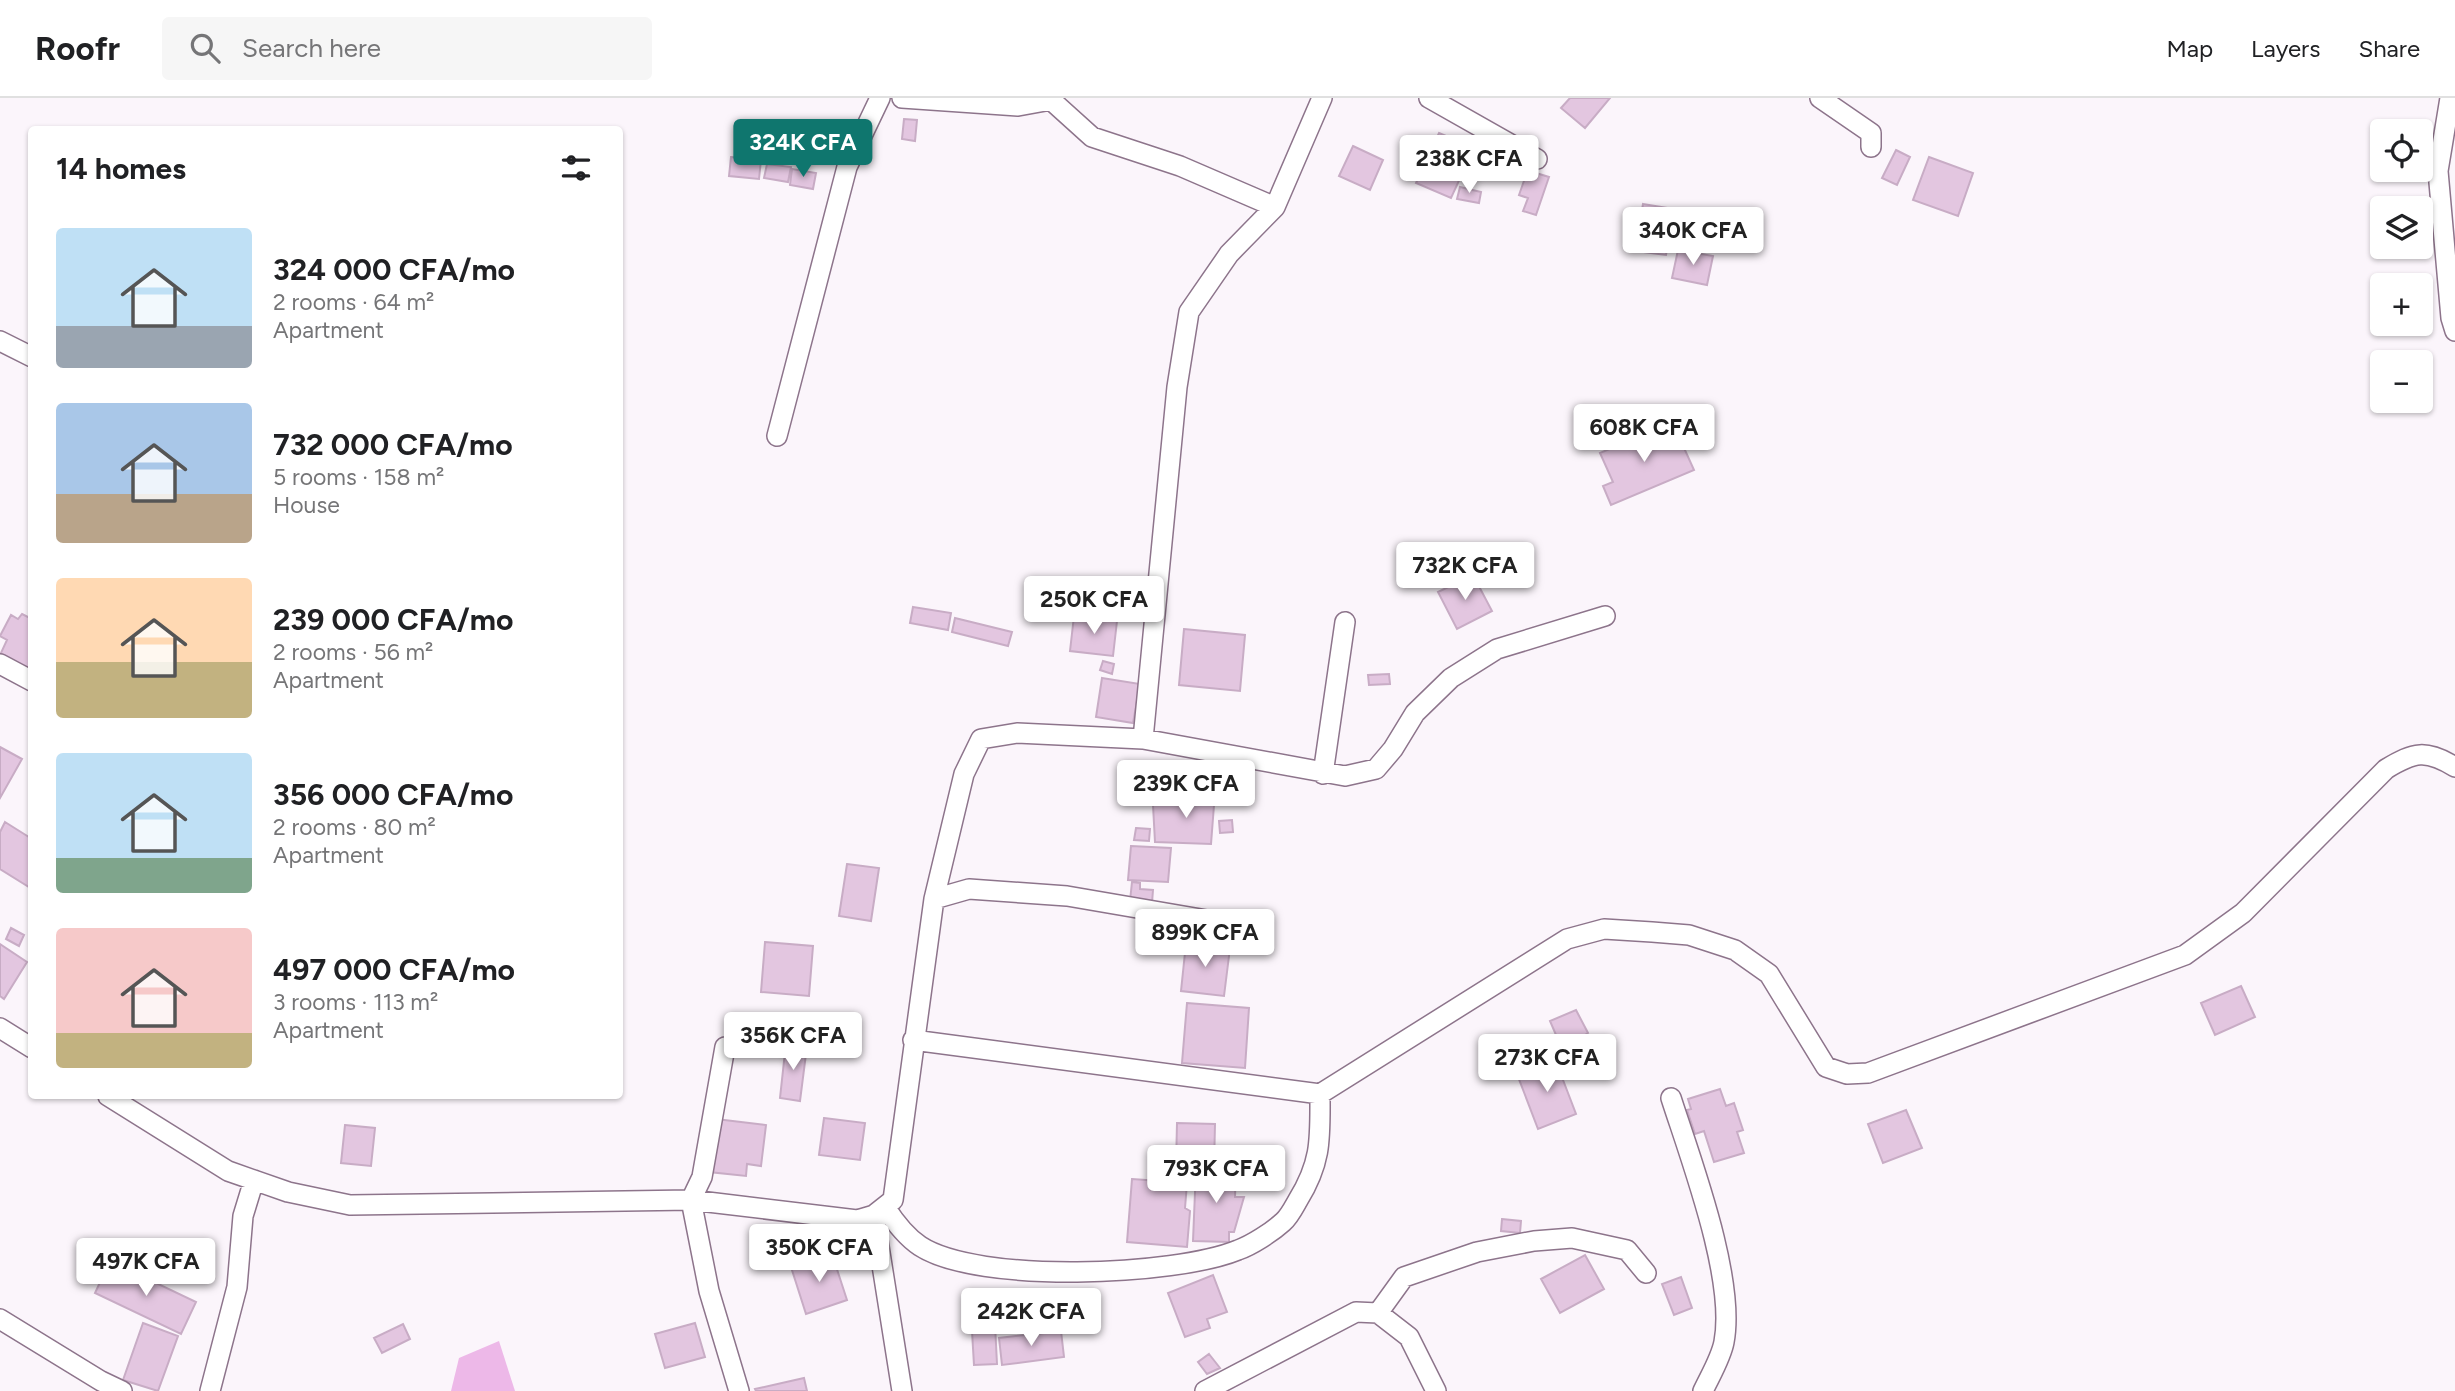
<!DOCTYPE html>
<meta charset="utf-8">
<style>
body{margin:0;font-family:Figtree,sans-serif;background:#f6f6f6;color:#202124;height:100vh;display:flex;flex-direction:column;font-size:26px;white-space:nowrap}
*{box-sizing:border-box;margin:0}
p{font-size:23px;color:#757577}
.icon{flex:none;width:38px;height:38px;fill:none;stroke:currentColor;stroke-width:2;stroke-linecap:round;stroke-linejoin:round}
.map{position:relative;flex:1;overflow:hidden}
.side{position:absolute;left:28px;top:28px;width:595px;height:973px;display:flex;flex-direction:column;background:#fff;border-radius:7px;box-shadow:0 2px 5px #0004}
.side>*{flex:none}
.fabs{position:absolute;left:2370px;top:21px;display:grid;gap:14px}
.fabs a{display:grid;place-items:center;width:63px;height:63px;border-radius:7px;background:#fff;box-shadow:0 2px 5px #0004;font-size:35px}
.price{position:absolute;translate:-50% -60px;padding:0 16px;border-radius:7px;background:#fff;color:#222;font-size:23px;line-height:46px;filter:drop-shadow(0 2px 4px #0008)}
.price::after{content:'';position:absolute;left:50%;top:42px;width:21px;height:16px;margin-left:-10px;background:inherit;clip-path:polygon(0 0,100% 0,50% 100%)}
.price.on{background:#0f766e;color:#fff}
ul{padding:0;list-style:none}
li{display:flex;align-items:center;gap:21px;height:175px;padding:0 28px}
li span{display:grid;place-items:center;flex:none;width:196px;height:140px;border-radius:7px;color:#555}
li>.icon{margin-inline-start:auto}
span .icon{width:84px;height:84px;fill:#fffc;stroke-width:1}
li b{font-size:30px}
h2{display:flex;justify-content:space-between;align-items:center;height:84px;padding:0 28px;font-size:30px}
header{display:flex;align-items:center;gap:42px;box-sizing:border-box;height:98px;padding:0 35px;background:#fff;border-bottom:2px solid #e0e0e0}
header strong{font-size:33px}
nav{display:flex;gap:38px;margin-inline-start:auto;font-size:24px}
.search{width:490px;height:63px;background:#f6f6f6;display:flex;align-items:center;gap:18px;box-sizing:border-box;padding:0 24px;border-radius:7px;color:#757577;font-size:26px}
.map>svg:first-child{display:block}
</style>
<header>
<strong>Roofr</strong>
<div class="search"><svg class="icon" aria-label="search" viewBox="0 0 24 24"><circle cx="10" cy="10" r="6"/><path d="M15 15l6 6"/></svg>Search here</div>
<nav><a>Map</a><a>Layers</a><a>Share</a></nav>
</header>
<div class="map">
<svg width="2455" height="1293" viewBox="0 0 2455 1293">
<rect width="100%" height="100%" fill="#fbf5fb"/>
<path fill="#edb8e8" d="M499,1243L515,1293H451L459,1260Z"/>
<path fill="#e3c6e0" stroke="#c8acc5" stroke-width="2" d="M1570,0H1610L1585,30L1561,10Z
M904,21L917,22L915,43L902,41Z
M1439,35L1474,50L1451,100L1416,85Z
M1353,48L1383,62L1370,92L1339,78Z
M1896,52L1910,59L1897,87L1882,80Z
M731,59L761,62L759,81L729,78Z
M1929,59L1973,75L1958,118L1913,102Z
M767,66L791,69L788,84L764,80Z
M792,71L816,75L813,91L790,87Z
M1536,75L1549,79L1536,117L1523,113L1528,100L1519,97L1526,77L1533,80Z
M1460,89L1481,94L1479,105L1457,101Z
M1643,106L1674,111L1666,157L1635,153Z
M1678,152L1713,158L1707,187L1672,180Z
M1665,327L1672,344L1680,341L1694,372L1611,407L1603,388L1613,384L1600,355Z
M1473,477L1492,513L1457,531L1438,494Z
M913,509L951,515L948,532L910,525Z
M22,516L32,521V573L0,557L7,542L0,538L11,517L18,521Z
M1074,518L1117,523L1113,558L1070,553Z
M955,520L1012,534L1008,548L952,534Z
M1184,531L1245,537L1240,593L1179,587Z
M1103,563L1114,566L1112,576L1100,572Z
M1389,576L1390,586L1369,587L1368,577Z
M1102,580L1140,586L1133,625L1096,619Z
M0,649L22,661L0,700Z
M1186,694H1215L1211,746L1155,744L1153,707L1176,705V700L1186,701Z
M1232,722L1233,734L1220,735L1219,723Z
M5,724L32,741V791L0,771V734Z
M1136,730L1150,731L1149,743L1134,742Z
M1131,748L1171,750L1168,784L1128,782Z
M847,766L879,770L871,823L839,818Z
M1132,784L1140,785V791L1153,792L1152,805L1130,803Z
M11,830L24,837L19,848L6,841Z
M765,844L813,848L809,898L761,894Z
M1186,845L1230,850L1224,898L1181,893Z
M0,846L27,864L4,901L0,898Z
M2241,888L2255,919L2215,937L2201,905Z
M1187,905L1249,910L1245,970L1182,965Z
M1576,912L1588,935L1562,951L1550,923Z
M785,933L811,934V945L785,944Z
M786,945L807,948L800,1003L780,1000Z
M1555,961L1576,1016L1538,1031L1517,976Z
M1720,991L1726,1008L1734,1005L1743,1032L1737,1034L1744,1055L1714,1064L1704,1033L1695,1036L1687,1012L1691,1011L1688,1001Z
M1906,1012L1922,1050L1883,1065L1868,1026Z
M824,1020L865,1025L860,1062L819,1057Z
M716,1021L766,1027L761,1068L747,1066L746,1078L709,1074Z
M1177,1025L1215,1026L1214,1069L1176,1068Z
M345,1027L375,1030L371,1068L341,1065Z
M1196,1070L1236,1071L1235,1099H1244L1234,1134H1229V1144L1193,1143Z
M1132,1081L1187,1085L1185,1110L1190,1113L1187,1149L1127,1144Z
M1502,1121L1521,1123L1520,1135L1501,1133Z
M832,1156L847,1202L806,1216L791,1169Z
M1585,1157L1604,1191L1560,1215L1541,1181Z
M110,1163L196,1204L181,1236L95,1195Z
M1213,1177L1227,1214L1207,1221L1210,1230L1185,1239L1168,1195Z
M1681,1179L1692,1210L1674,1217L1662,1186Z
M1051,1206L1052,1227L1029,1228L1027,1207Z
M994,1207L997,1266L974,1267L971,1216H979V1208Z
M143,1225L178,1238L158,1293L123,1282Z
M695,1225L705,1259L665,1270L655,1236Z
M403,1226L410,1241L382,1255L374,1240Z
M1061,1233L1064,1259L1002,1267L999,1240Z
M1209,1256L1220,1270L1207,1276L1198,1264Z
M804,1280L807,1293H756L755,1291Z"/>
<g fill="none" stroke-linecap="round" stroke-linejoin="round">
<defs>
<path id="street" d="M902,0L1018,8L1051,2L1092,39L1180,68L1275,109
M1429,0L1537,61
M1820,0L1871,35V49
M2450,0L2438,73L2451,220L2455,233
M0,243L32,259
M777,338L847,69L880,0
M0,566L32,583
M1143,641L1177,289L1189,214L1229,156L1275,109L1322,0
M1323,676L1345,524
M934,801L969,791L1067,798L1236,827
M0,930L32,950
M913,942L1320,996L1567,841L1604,831L1652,834L1689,837L1735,852L1769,876L1826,969L1847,976L1868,975L2185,857L2243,815L2386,671C2414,654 2426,651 2455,669
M725,949L702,1079L691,1102L709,1193L739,1293
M108,998L228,1073L288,1094L350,1107L691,1102L857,1122L874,1117L893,1102L934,801L964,676L981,641L1017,635L1143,641L1345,678L1376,671L1393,651L1415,615L1451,580L1497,551L1605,518
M1671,1000C1691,1062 1736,1181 1724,1244C1721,1260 1710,1278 1703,1293
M885,1109C894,1123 905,1138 920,1148C978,1186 1175,1178 1238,1152C1252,1147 1272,1134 1283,1124C1289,1119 1294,1109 1298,1102C1322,1063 1320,1040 1320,996
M874,1117L902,1293
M1378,1215L1404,1179L1477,1154L1534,1143L1572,1140L1627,1152L1646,1175
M0,1221L101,1283L122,1293
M210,1293L237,1189L243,1118L254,1082
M1205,1293L1356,1214L1378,1215L1409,1239L1436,1293"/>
</defs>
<use href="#street" stroke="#8d748b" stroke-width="22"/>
<use href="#street" stroke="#fff" stroke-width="19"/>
</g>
</svg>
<div class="fabs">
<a><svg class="icon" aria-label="locate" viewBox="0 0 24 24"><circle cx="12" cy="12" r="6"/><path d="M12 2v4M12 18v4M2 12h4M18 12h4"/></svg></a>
<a><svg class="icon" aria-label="layers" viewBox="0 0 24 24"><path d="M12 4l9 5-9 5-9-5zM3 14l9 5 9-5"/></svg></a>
<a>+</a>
<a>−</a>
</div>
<b class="price on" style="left:803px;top:81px">324K CFA</b>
<b class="price" style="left:1469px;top:97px">238K CFA</b>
<b class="price" style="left:1693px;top:169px">340K CFA</b>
<b class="price" style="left:1644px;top:366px">608K CFA</b>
<b class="price" style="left:1465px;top:504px">732K CFA</b>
<b class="price" style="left:1094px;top:538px">250K CFA</b>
<b class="price" style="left:1186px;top:722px">239K CFA</b>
<b class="price" style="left:1205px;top:871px">899K CFA</b>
<b class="price" style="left:793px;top:974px">356K CFA</b>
<b class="price" style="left:1547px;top:996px">273K CFA</b>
<b class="price" style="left:1216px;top:1107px">793K CFA</b>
<b class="price" style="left:819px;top:1186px">350K CFA</b>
<b class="price" style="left:146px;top:1200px">497K CFA</b>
<b class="price" style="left:1031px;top:1250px">242K CFA</b>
<section class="side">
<h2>14 homes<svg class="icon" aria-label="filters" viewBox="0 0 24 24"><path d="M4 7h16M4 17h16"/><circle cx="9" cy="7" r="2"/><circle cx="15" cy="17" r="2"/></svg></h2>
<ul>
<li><span style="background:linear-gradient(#bfe0f5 70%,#9aa5b1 0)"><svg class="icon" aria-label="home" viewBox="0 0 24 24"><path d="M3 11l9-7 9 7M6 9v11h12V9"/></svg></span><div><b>324 000 CFA/mo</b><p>2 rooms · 64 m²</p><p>Apartment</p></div></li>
<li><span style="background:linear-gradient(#a9c7e8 65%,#b9a48a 0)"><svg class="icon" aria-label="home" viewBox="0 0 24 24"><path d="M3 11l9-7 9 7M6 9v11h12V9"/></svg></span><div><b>732 000 CFA/mo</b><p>5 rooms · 158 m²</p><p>House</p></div></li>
<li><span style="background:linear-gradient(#ffd9b3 60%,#c2b280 0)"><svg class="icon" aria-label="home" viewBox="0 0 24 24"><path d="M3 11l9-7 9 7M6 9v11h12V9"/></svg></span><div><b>239 000 CFA/mo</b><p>2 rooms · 56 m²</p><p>Apartment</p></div></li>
<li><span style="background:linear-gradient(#bfe0f5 75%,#7fa58c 0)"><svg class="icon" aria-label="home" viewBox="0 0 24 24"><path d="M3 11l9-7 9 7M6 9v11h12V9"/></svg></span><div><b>356 000 CFA/mo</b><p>2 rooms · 80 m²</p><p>Apartment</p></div></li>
<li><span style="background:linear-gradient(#f6c9c9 75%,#c2b280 0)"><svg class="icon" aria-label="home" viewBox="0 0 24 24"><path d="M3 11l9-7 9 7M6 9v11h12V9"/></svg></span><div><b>497 000 CFA/mo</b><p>3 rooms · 113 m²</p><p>Apartment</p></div></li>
</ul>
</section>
</div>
